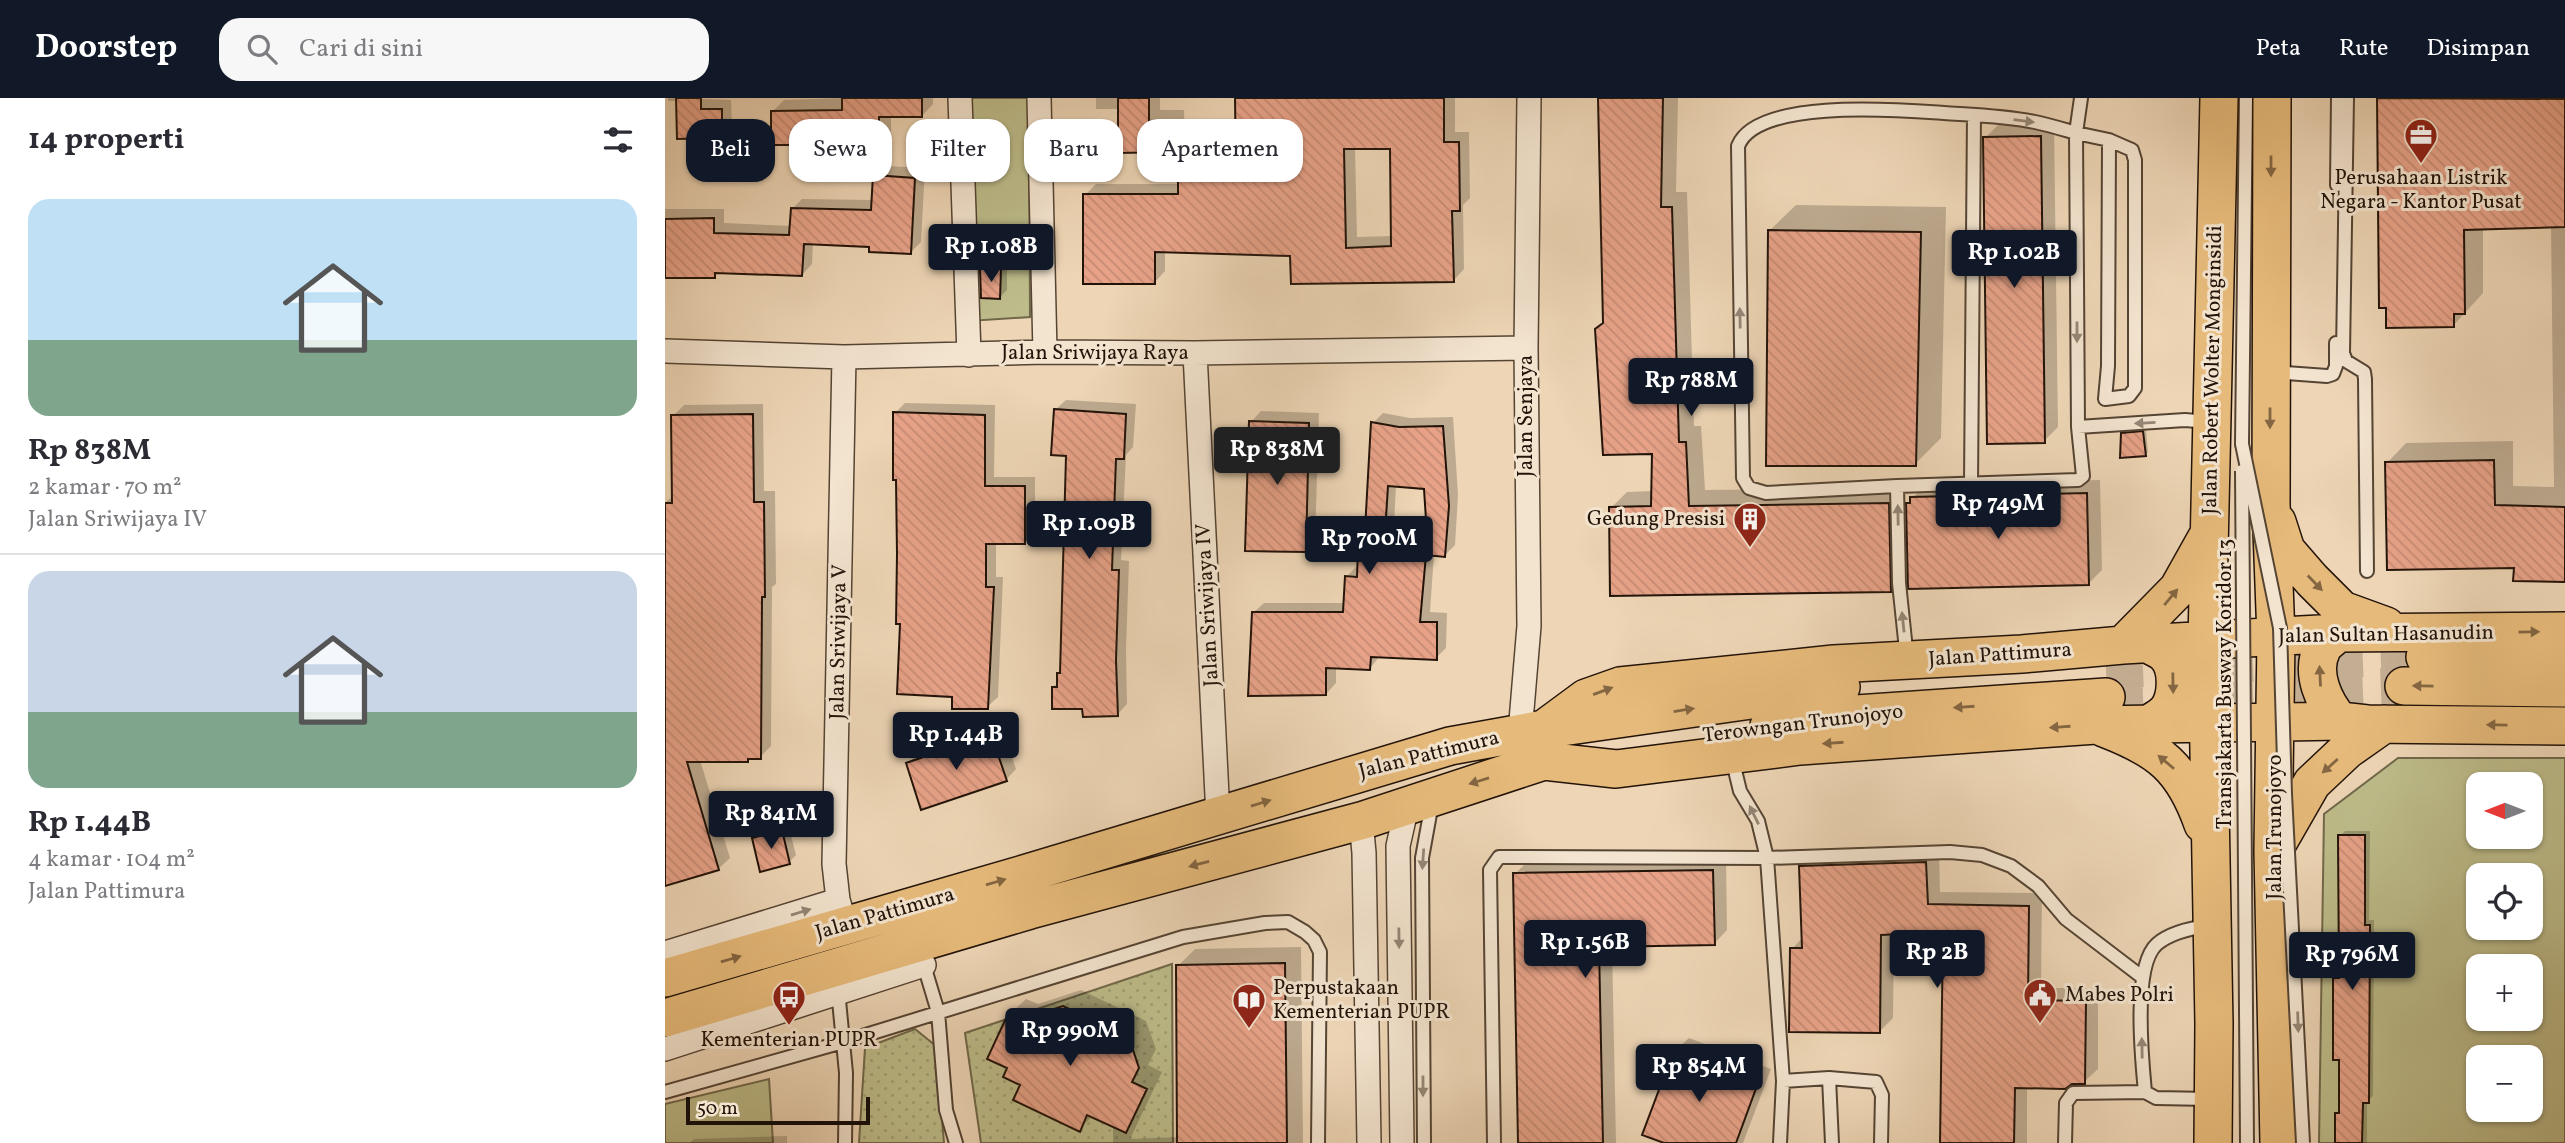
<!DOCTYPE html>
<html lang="id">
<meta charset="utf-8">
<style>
body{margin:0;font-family:Vollkorn,serif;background:#f7f7f7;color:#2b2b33;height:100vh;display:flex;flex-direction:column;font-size:26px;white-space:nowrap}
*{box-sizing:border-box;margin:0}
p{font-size:23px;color:#7c7c81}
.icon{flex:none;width:38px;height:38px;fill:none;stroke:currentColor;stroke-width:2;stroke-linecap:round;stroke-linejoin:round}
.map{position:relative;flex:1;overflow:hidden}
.details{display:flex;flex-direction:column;background:#fff;width:665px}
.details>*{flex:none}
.top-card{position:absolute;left:21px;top:21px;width:665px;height:63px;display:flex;gap:14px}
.needle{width:46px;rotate:270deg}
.fabs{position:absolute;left:1801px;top:674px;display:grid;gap:14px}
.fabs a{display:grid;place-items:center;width:77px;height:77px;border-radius:14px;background:#fff;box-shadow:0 2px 5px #0004;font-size:35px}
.scale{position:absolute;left:21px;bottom:18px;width:184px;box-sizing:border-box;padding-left:7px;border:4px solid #221309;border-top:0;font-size:19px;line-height:24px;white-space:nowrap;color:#221309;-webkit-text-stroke:5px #f3e4cf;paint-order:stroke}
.price{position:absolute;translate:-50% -60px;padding:0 16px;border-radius:7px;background:#111827;color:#fff;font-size:23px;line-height:46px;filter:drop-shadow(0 2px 4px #0008)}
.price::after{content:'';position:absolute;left:50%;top:42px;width:21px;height:16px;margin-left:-10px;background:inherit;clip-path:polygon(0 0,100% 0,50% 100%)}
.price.active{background:#222;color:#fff}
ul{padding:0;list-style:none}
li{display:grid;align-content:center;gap:14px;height:371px;padding:0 28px}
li+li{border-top:2px solid #e1e1e2}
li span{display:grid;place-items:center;height:217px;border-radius:21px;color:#555}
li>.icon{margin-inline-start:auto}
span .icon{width:126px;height:126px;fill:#fffc;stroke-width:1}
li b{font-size:30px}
h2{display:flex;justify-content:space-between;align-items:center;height:84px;padding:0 28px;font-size:30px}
.chip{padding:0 24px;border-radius:21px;background:#fff;box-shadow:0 2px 5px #0004;font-size:24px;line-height:63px}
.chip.active{background:#111827;color:#fff}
header{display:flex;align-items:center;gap:42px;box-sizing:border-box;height:98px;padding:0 35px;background:#111827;color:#fff}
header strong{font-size:33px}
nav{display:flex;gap:38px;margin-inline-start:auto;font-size:24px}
.search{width:490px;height:63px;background:#f7f7f7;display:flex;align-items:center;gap:18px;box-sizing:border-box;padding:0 24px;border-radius:21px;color:#7c7c81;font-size:26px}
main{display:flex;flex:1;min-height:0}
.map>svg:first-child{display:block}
</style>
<header>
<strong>Doorstep</strong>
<div class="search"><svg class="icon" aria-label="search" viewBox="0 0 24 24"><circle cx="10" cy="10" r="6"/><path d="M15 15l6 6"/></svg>Cari di sini</div>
<nav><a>Peta</a><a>Rute</a><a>Disimpan</a></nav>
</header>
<main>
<section class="details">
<h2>14 properti<svg class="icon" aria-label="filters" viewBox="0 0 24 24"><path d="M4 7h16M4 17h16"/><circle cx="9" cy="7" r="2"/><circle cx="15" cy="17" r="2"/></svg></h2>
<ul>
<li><span style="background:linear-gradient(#bfe0f5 65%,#7fa58c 0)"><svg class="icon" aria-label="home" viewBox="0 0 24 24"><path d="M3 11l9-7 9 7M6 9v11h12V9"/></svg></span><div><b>Rp 838M</b><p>2 kamar · 70 m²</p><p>Jalan Sriwijaya IV</p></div></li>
<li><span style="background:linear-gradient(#c9d6e8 65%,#7fa58c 0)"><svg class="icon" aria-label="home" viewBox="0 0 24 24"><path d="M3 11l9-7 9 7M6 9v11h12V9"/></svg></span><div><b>Rp 1.44B</b><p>4 kamar · 104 m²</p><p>Jalan Pattimura</p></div></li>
</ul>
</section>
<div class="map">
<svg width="1900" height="1045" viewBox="0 0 1900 1045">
<defs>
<pattern id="grass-dots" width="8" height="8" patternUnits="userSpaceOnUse" patternTransform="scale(1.75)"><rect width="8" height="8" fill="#bdbc8a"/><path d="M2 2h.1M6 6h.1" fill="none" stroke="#a2a176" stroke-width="1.8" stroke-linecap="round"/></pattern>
<pattern id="building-back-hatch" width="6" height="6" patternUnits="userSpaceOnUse" patternTransform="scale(1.75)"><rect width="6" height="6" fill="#e7a288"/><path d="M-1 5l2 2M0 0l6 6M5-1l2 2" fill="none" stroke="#c68b74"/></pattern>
</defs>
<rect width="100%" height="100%" fill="#edd5b5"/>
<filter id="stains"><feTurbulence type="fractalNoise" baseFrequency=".00286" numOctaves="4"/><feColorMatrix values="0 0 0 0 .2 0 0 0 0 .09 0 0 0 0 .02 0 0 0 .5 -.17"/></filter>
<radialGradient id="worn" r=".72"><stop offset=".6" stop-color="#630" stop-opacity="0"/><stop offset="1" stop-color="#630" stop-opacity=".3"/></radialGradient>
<path fill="url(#grass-dots)" stroke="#70684a" stroke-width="2" d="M507,866L508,1045H316L300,935Z
M250,931L271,948L279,1045H194L200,950Z"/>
<path fill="#bdbc8a" stroke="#70684a" stroke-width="2" fill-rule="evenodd" d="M306,0H364L365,219L304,223Z
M1733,660H1900V1045H1654L1659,716ZM1813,686H1866V738H1813ZM1813,777H1866V830H1813ZM1813,868H1866V920H1813ZM1813,959H1866V1012H1813Z
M104,981L108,1045H0V1006Z"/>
<path fill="#0003" fill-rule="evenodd" d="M3,0L66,2L67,28L57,38L13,3H3Z
M179,0H268V6L257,18H226V50L214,62L107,14L119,2Z
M431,0H495V12H519L520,41L508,52L455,11H431Z
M572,0H790V34H804L805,100L798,107L799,171L788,183L627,156L500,153V173L489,185L420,97L431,86H515V70L526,59L573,60ZM690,49H726L727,138L692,139Z
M935,0H1013L1011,94H1022L1029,328H1036L1040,392L1239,390L1240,409L1261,385L1435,382L1437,472L1423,486L1245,473L1225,492L946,410L962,394L988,393L989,354L939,224Z
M1714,0H1900V482L1851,468L1722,365L1741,345L1848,343V388L1889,389L1886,128L1818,129V195L1788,228L1723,208H1716Z
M1389,25L1393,329L1379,343L1320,40L1334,26Z
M220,68L260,70L256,144L246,154L206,147L148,144L147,166L137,177L54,173L49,178H0V111H59V125L127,128V111L137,101L208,102L210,78Z
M1131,107L1281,109L1276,340L1250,366L1105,132Z
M324,165H342V192L335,199L317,171Z
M401,302L471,306L468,349L461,357L456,462L464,463L461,551L462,606L452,617L418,609L388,589L394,584V576L397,573L403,356L390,312Z
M240,305L330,307L329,379H370V434L360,444H331V479H338L333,599L322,609L289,598L237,524L230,315Z
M98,306L99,393H110L111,486L107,489L106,648L95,659H86L83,662H35L65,760L53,771L0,786V405L8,398V318L19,307Z
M596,313L654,315L650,442L640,453L586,324Z
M718,315L745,320L788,319L793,397L790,447L780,457L769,456L765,514L782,515L781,550L771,560L715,558L705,570L671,569V585L661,596L588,515L599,505H680L681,479L691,469H694L695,450L702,444L708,325ZM731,387L760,389L763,428L729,426Z
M1481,331L1483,354L1480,357L1458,336L1461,333Z
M336,627L351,671L341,682L243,665L253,655Z
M123,726L131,757L124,764L89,740L95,733Z
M1680,733H1705L1704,822H1709L1708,998L1702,1003V1045H1672V1015L1675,1012L1676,960L1670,881L1675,876V738Z
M1274,751L1275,794L1377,795L1376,890H1433V971L1419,984L1362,989V1045H1277L1280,833L1229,834L1228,920L1215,933L1127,851L1138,839L1136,768L1149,755Z
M1061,759L1062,832L1049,846L947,848L951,1045H855L850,776L863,763Z
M636,849L638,1045H448V978L431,1015L414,1031L358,986L344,970V917L361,901L373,906L416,892L481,923L491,951L483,967L497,974L465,1041L514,1039L513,868L530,851Z
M1024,940L1106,971L1078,1045H1004L1010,953Z
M122,1038V1045H25L29,1041Z"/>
<path fill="url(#building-back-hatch)" stroke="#221309" stroke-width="2" fill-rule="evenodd" d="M11,0H36V11H57V40L12,41Z
M177,0H257V19H214V64H174V47H106V13L177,12Z
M453,0H484V23L509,22V54L453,55Z
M570,0H779V44H794L795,113H787L789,184L626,186L625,158L490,154V186H418V96H513V70L571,71ZM679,51H725L726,148L681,150Z
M933,0H998L996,109H1007L1014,344H1021L1024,408L1224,405L1226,494L945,498L944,409L986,408L987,356L938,357L930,231L938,225Z
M1712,0L1900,1V129L1799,132L1800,216H1789V229L1721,230V210H1714Z
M1376,38L1380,345L1322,346L1318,39Z
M208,77L250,80L246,156L204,154V149L139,146L137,178L50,175V180H0V121L49,120V135L124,137L126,110L206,112Z
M1103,132L1256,134L1251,368H1101Z
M315,171H336L335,201L316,200Z
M389,311L461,316L459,361H451L447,472H454L451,562L453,618L418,619L417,611H387V589H392V575H395L401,358L386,357Z
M228,314L320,317V388H360V446H321V489H329L323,611H287V599L232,596L235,526H231L232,456L231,382H228Z
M88,316L89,404H99L100,499H97L96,661H83V664H22L54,772L0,788V405H7L6,317Z
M584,323L644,325L641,454L580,453Z
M706,324L734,329L778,328L784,408L780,459L761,457L755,524H772V562L706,559L705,572L661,570V597L583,598L587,514H678L680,478L692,479L693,450H699ZM723,388L759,391L762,437L720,435Z
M1478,333L1481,358L1455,360L1456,335Z
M1829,362L1830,407L1900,409V484L1848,483L1849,470L1722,472L1720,364Z
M1422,395L1424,487L1243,491L1241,405H1245V399Z
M326,636L342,683L256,712L241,665Z
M117,732L125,766L95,774L87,740Z
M1673,737H1700V827H1705L1704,1005H1698L1697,1045H1670V1015H1674V962H1668V880H1674Z
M1261,764L1263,806L1364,808L1363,902L1421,903L1420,986H1407L1400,991L1350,990L1349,1045H1275L1278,834L1216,837L1215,935L1124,934L1125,850H1137L1134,768Z
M1048,772L1050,847L934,849L938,1045H853L848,775Z
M620,865L622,1045H512L511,867Z
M398,908L464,940L474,970L467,984L482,991L461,1035L422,1017L415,1034L348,1002L355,987L338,979L342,970L322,961L343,916L355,922Z
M1009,952L1093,985L1071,1045H999L977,1037Z"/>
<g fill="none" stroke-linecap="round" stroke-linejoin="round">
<path stroke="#c4ae93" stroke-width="37" stroke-dasharray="37 18" stroke-linecap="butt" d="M1441,572L1741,559
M1441,599L1739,588"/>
<defs>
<path id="lane" d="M1416,0L1411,35L1444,42L1467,52L1470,62V290L1464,298L1440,301L1443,268L1444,42
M1682,0L1678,255L1681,263L1699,274L1700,281L1702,473
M1672,87L1673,0
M1609,274L1662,278L1668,276L1671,268V245
M1577,346L1581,0
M1306,386L1309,17
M1232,388L1413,382L1418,378L1413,329
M1242,561L1234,485L1232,388L1101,395L1084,390L1078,380L1073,48C1092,0 1234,12 1279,15C1309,17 1341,18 1370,24C1384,27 1397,31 1411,35L1413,329L1520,322L1543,324
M1067,660L1075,693L1093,723L1102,760L1118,983L1115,1045
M1543,828C1527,830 1505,835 1492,846C1467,868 1477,962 1480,994L1491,1000L1545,1001
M258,864L273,914L281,1012L291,1045
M173,892L181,975L180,1045
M1164,980L1167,1045
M1118,983L1164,980L1211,984L1217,997L1216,1045
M0,994L178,944L518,839L600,825L623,824L640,834L649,842L655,854L653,1045
M759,1045L757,760L765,716L770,705
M829,1045L825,772L834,759L1102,760L1285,754L1317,757L1346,768L1373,788L1401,821L1477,879
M1400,1045L1401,1005L1408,995L1480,994"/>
<path id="street" d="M295,0L304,257
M374,0L380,254
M0,253L179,259L380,254L530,255L861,250
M530,255L553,718
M179,259L169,766L173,802L181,828
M855,635L864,528L861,250L864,0
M696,723L699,755L704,1045
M0,855L173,802
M0,951L259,867
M737,1045L733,748L742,708"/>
<path id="primary" d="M1607,0L1606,406L1611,539L1608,753L1614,1045
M1612,424L1621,452L1647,482L1677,512L1721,528
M1673,535C1668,540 1660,545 1657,551C1645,575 1659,605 1675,623
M1458,547L1513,491L1541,441
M1485,547C1490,550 1496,552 1500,556C1514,569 1513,600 1501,614C1497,618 1492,621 1487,624
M1760,559L1900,562
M1739,588L1900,590
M1104,628L1177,617L1441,599
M1439,630C1494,651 1518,669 1538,726
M883,631L1176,589
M1612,746L1647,685L1682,652L1719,626
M0,880L359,776L785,648L879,631L921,600L955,588L1169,566L1357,556L1458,547L1673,535L1900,533
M0,920L365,812L699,722L879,663L951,671L1135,648L1431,627L1675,623L1702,626L1900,628
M1548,1045L1549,926L1542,544L1554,0"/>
</defs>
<use href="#lane" stroke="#554434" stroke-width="16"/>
<use href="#street" stroke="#554434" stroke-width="26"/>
<use href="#primary" stroke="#221309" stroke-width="40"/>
<use href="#lane" stroke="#f3e4cf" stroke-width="12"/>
<use href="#street" stroke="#f3e4cf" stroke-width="23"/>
<use href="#primary" stroke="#e6ba7a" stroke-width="37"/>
<defs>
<path id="lane-bridge" d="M1577,346L1615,530L1620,696L1638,1045
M1577,373L1582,1045"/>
</defs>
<use href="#lane-bridge" stroke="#554434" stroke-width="16" stroke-linecap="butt"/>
<use href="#lane-bridge" stroke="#f3e4cf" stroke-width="12"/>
</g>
<defs><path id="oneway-solid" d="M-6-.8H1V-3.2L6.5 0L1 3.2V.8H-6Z" transform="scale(1.75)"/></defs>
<g fill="#958676">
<use href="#oneway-solid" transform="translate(1359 23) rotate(7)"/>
<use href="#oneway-solid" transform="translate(1075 220) rotate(-91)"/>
<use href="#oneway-solid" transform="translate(1412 234) rotate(90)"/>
<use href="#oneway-solid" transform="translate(1480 325) rotate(177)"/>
<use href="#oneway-solid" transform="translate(1233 417) rotate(-91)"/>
<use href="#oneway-solid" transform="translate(1238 524) rotate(-96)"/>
<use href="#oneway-solid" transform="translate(1089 717) rotate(-116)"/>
<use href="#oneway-solid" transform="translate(758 761) rotate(94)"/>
<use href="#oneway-solid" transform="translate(136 814) rotate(-17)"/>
<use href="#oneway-solid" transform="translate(734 840) rotate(89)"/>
<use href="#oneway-solid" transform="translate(1633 924) rotate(88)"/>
<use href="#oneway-solid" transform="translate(1477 950) rotate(-91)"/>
<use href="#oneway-solid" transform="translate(758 988) rotate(90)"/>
</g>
<g fill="#846642">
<use href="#oneway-solid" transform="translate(1606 68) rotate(90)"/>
<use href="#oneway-solid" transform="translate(1605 320) rotate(90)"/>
<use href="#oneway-solid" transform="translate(1650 485) rotate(46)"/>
<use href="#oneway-solid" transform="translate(1506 499) rotate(-50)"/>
<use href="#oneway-solid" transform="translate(1864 534) rotate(-1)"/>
<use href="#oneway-solid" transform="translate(1655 578) rotate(-93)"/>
<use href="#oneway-solid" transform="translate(1508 585) rotate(89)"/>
<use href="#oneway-solid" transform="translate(1758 588) rotate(-179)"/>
<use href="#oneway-solid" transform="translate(938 593) rotate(-20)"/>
<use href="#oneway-solid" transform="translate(1299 609) rotate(176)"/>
<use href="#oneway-solid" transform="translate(1019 612) rotate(-9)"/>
<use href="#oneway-solid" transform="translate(1832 627) rotate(-179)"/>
<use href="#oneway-solid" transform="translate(1395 629) rotate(176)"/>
<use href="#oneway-solid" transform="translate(1168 645) rotate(176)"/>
<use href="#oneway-solid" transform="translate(1501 664) rotate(-140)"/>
<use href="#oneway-solid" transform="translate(1665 668) rotate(138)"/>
<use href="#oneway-solid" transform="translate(814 683) rotate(163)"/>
<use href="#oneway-solid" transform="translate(596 705) rotate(-17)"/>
<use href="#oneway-solid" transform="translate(534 766) rotate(165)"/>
<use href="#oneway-solid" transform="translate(331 784) rotate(-16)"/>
<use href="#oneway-solid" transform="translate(66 861) rotate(-16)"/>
</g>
<defs>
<symbol id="office-pin" viewBox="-11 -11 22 30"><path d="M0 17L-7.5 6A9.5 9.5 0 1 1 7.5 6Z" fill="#8f2418" stroke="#f3e4cf"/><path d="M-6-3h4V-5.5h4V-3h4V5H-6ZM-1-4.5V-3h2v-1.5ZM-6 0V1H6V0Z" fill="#fff"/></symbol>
<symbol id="building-pin" viewBox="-11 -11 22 30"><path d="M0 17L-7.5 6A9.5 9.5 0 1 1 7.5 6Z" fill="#8f2418" stroke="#f3e4cf"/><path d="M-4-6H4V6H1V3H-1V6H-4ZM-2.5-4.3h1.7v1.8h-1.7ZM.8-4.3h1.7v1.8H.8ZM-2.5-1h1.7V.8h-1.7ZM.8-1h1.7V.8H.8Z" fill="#fff"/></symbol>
<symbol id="civic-pin" viewBox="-11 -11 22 30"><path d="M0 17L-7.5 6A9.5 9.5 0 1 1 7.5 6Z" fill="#8f2418" stroke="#f3e4cf"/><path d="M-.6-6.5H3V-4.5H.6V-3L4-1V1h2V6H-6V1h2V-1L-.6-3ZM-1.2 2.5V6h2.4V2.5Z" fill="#fff"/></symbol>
<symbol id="bus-pin" viewBox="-11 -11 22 30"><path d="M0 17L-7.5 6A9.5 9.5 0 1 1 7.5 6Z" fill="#8f2418" stroke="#f3e4cf"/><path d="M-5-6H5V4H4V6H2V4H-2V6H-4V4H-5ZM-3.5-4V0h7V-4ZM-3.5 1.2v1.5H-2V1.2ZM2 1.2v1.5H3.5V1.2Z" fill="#fff"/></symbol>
<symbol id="library-pin" viewBox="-11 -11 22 30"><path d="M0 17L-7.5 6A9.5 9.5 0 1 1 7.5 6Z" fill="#8f2418" stroke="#f3e4cf"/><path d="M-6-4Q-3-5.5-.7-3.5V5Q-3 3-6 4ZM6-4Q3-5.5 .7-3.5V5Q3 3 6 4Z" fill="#fff"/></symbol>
</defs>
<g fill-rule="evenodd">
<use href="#office-pin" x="1737" y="18" width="38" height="52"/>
<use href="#building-pin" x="1066" y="402" width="38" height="52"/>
<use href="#civic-pin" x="1356" y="878" width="38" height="52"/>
<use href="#bus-pin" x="105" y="880" width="38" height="52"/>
<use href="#library-pin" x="565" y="883" width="38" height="52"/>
</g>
<g text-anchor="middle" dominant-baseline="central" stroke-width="6" stroke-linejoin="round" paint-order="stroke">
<g font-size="21" fill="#221309" stroke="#f3e4cf">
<text x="1756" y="80">Perusahaan Listrik<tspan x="1756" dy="24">Negara - Kantor Pusat</tspan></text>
<text x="1060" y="421" text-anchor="end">Gedung Presisi</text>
<text x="608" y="890" text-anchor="start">Perpustakaan<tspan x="608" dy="24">Kementerian PUPR</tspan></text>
<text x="1400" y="897" text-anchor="start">Mabes Polri</text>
<text x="124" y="942">Kementerian PUPR</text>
</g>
<g font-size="21" fill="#221309" stroke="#f3e4cf">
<text x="430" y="255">Jalan Sriwijaya Raya</text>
<text transform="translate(1548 272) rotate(-89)">Jalan Robert Wolter Monginsidi</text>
<text transform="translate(861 318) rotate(-90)">Jalan Senjaya</text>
<text transform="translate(543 507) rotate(-93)">Jalan Sriwijaya IV</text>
<text transform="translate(1721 537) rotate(-1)">Jalan Sultan Hasanudin</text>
<text transform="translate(174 544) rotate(-89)">Jalan Sriwijaya V</text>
<text transform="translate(1335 557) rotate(-4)">Jalan Pattimura</text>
<text transform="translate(1560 586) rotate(-90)">Transjakarta Busway Koridor 13</text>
<text transform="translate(1138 626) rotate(-7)">Terowngan Trunojoyo</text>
<text transform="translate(764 657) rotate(-14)">Jalan Pattimura</text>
<text transform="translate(1610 729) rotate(-90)">Jalan Trunojoyo</text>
<text transform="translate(220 816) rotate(-16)">Jalan Pattimura</text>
</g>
</g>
<rect width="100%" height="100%" filter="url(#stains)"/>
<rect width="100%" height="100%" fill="url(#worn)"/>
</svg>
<div class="fabs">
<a><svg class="needle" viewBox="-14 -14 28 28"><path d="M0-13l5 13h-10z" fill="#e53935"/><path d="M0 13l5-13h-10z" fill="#7c7c81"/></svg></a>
<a><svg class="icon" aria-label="locate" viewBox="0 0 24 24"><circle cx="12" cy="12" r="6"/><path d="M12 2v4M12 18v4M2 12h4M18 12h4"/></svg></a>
<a>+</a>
<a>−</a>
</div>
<div class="scale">50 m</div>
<b class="price" style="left:326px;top:186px">Rp 1.08B</b>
<b class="price" style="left:1349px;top:192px">Rp 1.02B</b>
<b class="price" style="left:1026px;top:320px">Rp 788M</b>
<b class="price active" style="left:612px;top:389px">Rp 838M</b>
<b class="price" style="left:1333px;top:443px">Rp 749M</b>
<b class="price" style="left:424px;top:463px">Rp 1.09B</b>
<b class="price" style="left:704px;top:478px">Rp 700M</b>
<b class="price" style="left:291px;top:674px">Rp 1.44B</b>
<b class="price" style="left:106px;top:753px">Rp 841M</b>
<b class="price" style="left:920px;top:882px">Rp 1.56B</b>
<b class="price" style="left:1272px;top:892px">Rp 2B</b>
<b class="price" style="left:1687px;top:894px">Rp 796M</b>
<b class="price" style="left:405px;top:970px">Rp 990M</b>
<b class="price" style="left:1034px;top:1006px">Rp 854M</b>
<div class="top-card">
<a class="chip active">Beli</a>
<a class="chip">Sewa</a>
<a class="chip">Filter</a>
<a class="chip">Baru</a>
<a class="chip">Apartemen</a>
</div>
</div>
</main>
